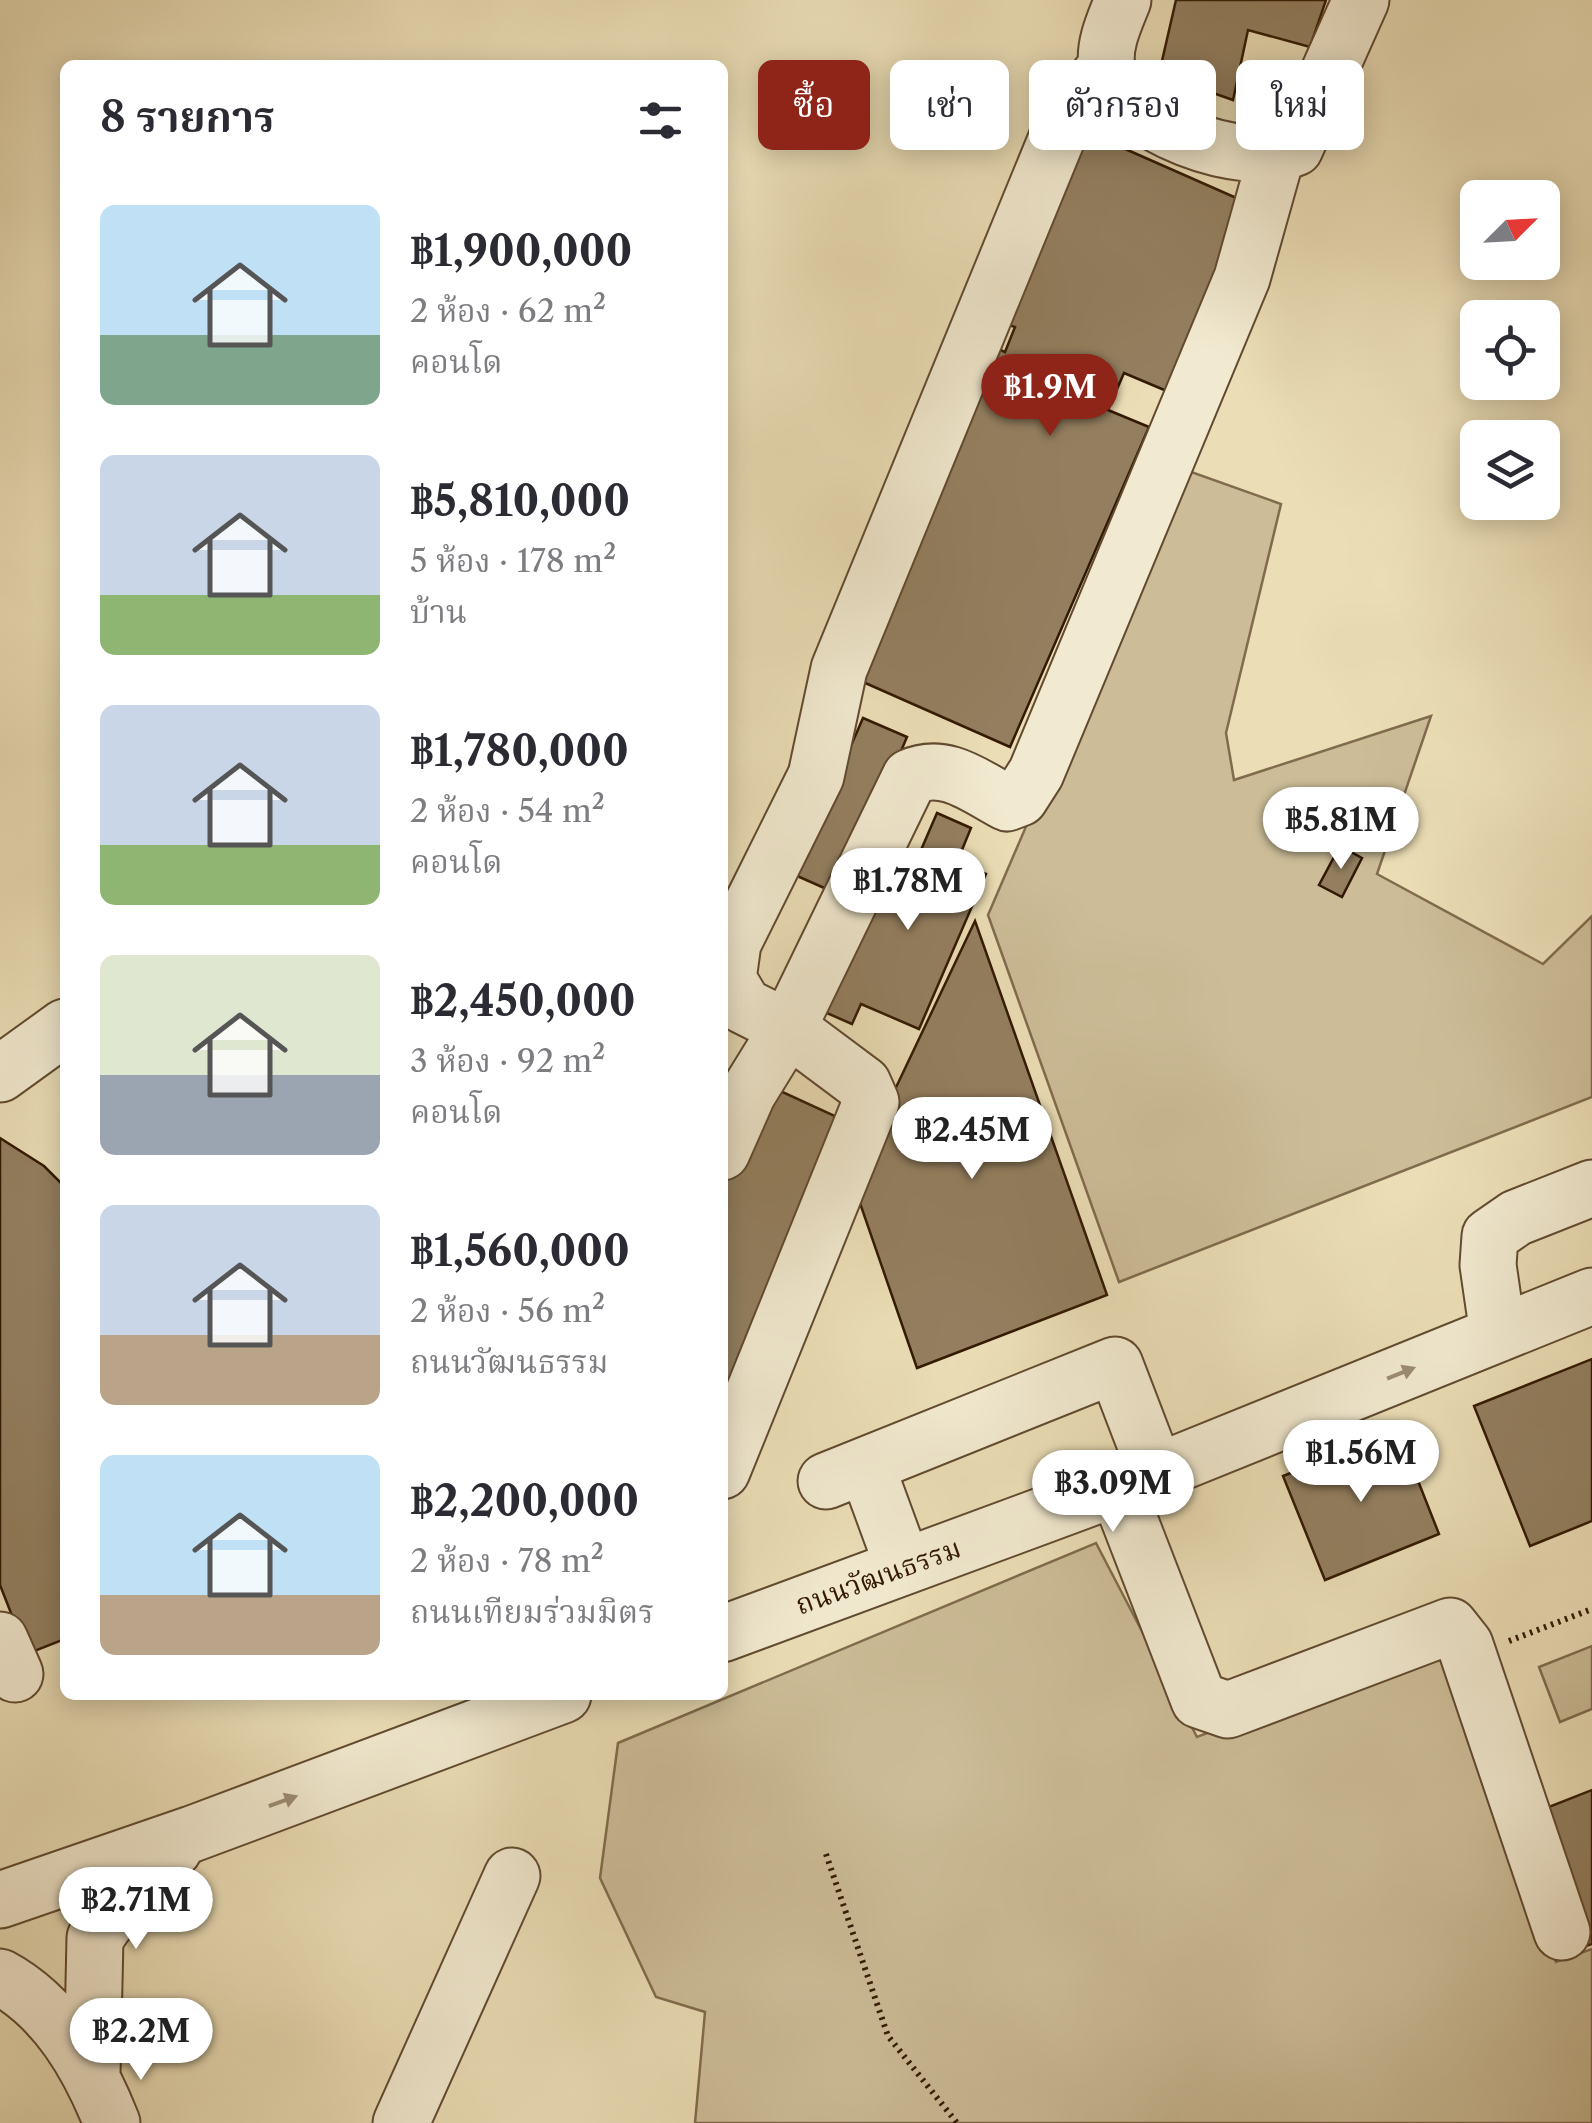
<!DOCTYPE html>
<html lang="th">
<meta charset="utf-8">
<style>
body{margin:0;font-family:"Libre Caslon Text","Noto Serif Thai",serif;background:#f2f2f3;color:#2b2b33;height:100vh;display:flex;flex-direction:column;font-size:38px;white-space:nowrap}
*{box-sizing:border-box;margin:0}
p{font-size:32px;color:#7c7c81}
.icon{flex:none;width:55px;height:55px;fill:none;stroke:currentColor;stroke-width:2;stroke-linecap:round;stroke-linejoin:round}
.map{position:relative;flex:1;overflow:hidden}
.panel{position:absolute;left:60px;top:60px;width:668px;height:1640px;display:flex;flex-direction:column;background:#fff;border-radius:15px;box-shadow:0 5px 25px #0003}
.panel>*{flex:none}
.top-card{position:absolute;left:758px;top:60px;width:682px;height:90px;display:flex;gap:20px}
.needle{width:65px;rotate:66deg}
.buttons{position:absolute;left:1460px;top:180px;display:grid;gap:20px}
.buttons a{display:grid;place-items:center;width:100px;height:100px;border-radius:15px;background:#fff;box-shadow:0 5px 25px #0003;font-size:50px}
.price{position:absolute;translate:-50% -85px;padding:0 22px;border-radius:35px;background:#fff;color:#222;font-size:32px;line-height:65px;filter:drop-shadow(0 2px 5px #0008)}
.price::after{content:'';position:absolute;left:50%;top:60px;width:30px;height:22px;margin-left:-15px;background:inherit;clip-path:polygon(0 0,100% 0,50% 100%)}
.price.current{background:#8f2418;color:#fff}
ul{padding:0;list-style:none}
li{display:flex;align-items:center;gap:30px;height:250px;padding:0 40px}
li span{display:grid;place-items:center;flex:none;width:280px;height:200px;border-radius:15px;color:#555}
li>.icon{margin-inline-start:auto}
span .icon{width:120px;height:120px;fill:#fffc;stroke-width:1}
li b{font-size:42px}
h2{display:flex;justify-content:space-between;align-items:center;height:120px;padding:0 40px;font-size:42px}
.chip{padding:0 35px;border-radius:15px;background:#fff;box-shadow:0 5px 25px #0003;font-size:35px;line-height:90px}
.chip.current{background:#8f2418;color:#fff}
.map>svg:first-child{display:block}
</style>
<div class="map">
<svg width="1592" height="2123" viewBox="0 0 1592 2123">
<rect width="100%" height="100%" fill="#ebdeb6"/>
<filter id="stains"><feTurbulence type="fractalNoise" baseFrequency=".002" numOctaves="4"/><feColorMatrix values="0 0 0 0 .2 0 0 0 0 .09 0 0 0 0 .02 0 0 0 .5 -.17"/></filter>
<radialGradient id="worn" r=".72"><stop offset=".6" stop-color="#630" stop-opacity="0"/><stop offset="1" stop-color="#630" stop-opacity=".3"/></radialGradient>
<path fill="#ccbd98" stroke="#806b4e" stroke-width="2.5" d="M1180,468L1281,504L1226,733L1234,780L1431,716L1377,874L1543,964L1592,916V1097L1119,1282L988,915Z
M1096,1543L1197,1737L1439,1645L1556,1962L1592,1949V2123H695L705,2012L656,1997L600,1878L618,1743Z
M1592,1646V1709L1560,1722L1539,1667Z"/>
<path fill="#937f60" stroke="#331903" stroke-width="2.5" d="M1176,0H1326L1310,47L1248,30L1233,100L1159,74Z
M1089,133L1250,204L1169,392L1124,373L1108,410L1149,427L1010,747L854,678L996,348L1005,352L1015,327L1006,324Z
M863,718L907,737L840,895L795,875Z
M937,813L971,828L957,862L986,874L919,1029L861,1004L852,1024L820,1010L878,875L905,887Z
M1340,846L1362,858L1342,897L1319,885Z
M975,921L1107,1295L917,1368L852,1180Z
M765,1084L848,1122L722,1404V1178Z
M0,1138L44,1166L65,1187V1639L27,1654L0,1585Z
M1592,1359V1521L1530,1546L1474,1406Z
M1398,1430L1439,1534L1325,1580L1283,1476Z
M1592,1790V1944L1583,1947L1531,1814Z"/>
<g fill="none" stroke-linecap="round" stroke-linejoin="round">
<defs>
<path id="minor" d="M1123,0C1115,20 1103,45 1107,67C1118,127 1246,170 1295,148L1361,0
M1107,66L1066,116L839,669L816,776L733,943L728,979L744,1006L788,1028L910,777C945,761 975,786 1007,803L1020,798L1036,773L1242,278L1276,157
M0,1074L65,1027
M722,1152L748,1093L788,1028L863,1084L871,1102L722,1471
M1498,1334L1488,1265L1490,1236L1516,1218L1592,1188
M866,1465L903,1566
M826,1481L1115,1365L1156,1472
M1117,1488L1199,1700L1228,1710L1450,1626L1465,1645L1562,1932
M722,1634L1117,1488L1592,1296
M0,1640L15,1674
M0,1900L192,1834L563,1695
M0,1977C56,2007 89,2065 112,2123
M92,2074L95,1938L132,1886L174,1849
M401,2123L512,1876"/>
</defs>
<use href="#minor" stroke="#614a30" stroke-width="59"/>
<path stroke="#331903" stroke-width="6" stroke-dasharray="2.5 5" stroke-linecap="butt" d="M1509,1641L1592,1609
M826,1854L888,2036L957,2123"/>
<use href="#minor" stroke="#f2ead0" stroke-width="55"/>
</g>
<defs><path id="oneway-solid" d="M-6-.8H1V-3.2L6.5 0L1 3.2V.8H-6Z" transform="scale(2.5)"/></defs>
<g fill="#9c8c74">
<use href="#oneway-solid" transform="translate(1401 1373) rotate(-22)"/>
<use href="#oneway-solid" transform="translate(283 1801) rotate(-20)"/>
</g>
<g text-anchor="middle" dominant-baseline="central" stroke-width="8" stroke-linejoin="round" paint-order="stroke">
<g font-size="28" fill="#331903" stroke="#f2ead0">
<text transform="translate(878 1576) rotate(-20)">ถนนวัฒนธรรม</text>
</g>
</g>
<rect width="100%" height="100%" filter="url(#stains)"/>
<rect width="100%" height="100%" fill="url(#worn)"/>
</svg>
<div class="buttons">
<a><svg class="needle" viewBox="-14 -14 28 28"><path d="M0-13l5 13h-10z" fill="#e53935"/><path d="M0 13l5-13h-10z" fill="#7c7c81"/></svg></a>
<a><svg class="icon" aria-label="locate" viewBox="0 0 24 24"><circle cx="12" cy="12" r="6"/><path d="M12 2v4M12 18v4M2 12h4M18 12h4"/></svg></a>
<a><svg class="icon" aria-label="layers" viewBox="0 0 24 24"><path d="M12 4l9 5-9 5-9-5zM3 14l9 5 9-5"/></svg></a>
</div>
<b class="price current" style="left:1050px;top:439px">฿1.9M</b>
<b class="price" style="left:1341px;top:872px">฿5.81M</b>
<b class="price" style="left:908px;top:933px">฿1.78M</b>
<b class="price" style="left:972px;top:1182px">฿2.45M</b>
<b class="price" style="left:1361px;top:1505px">฿1.56M</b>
<b class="price" style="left:1113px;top:1535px">฿3.09M</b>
<b class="price" style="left:136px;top:1952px">฿2.71M</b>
<b class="price" style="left:141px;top:2083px">฿2.2M</b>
<div class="top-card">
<a class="chip current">ซื้อ</a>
<a class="chip">เช่า</a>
<a class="chip">ตัวกรอง</a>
<a class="chip">ใหม่</a>
</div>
<section class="panel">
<h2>8 รายการ<svg class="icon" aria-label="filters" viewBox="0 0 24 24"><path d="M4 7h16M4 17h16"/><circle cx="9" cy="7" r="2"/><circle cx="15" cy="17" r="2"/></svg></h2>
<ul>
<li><span style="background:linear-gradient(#bfe0f5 65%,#7fa58c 0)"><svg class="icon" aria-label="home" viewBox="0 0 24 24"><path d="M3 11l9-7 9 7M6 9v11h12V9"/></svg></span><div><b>฿1,900,000</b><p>2 ห้อง · 62 m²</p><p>คอนโด</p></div></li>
<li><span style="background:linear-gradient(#c9d6e8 70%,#8fb573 0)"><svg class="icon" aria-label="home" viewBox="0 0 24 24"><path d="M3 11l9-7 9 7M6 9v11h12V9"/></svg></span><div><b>฿5,810,000</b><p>5 ห้อง · 178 m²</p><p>บ้าน</p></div></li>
<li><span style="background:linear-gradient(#c9d6e8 70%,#8fb573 0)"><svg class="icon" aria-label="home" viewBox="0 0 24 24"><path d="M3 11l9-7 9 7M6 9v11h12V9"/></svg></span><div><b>฿1,780,000</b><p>2 ห้อง · 54 m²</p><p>คอนโด</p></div></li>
<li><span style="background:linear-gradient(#dfe7d0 60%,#9aa5b1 0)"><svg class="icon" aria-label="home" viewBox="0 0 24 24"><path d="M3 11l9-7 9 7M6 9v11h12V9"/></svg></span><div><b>฿2,450,000</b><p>3 ห้อง · 92 m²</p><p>คอนโด</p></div></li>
<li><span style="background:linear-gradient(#c9d6e8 65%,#b9a48a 0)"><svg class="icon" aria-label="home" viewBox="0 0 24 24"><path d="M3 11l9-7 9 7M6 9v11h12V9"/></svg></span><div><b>฿1,560,000</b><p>2 ห้อง · 56 m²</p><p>ถนนวัฒนธรรม</p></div></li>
<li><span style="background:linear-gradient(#bfe0f5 70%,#b9a48a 0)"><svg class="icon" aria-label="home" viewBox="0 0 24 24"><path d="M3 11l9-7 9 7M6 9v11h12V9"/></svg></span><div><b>฿2,200,000</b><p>2 ห้อง · 78 m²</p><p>ถนนเทียมร่วมมิตร</p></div></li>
</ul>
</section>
</div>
